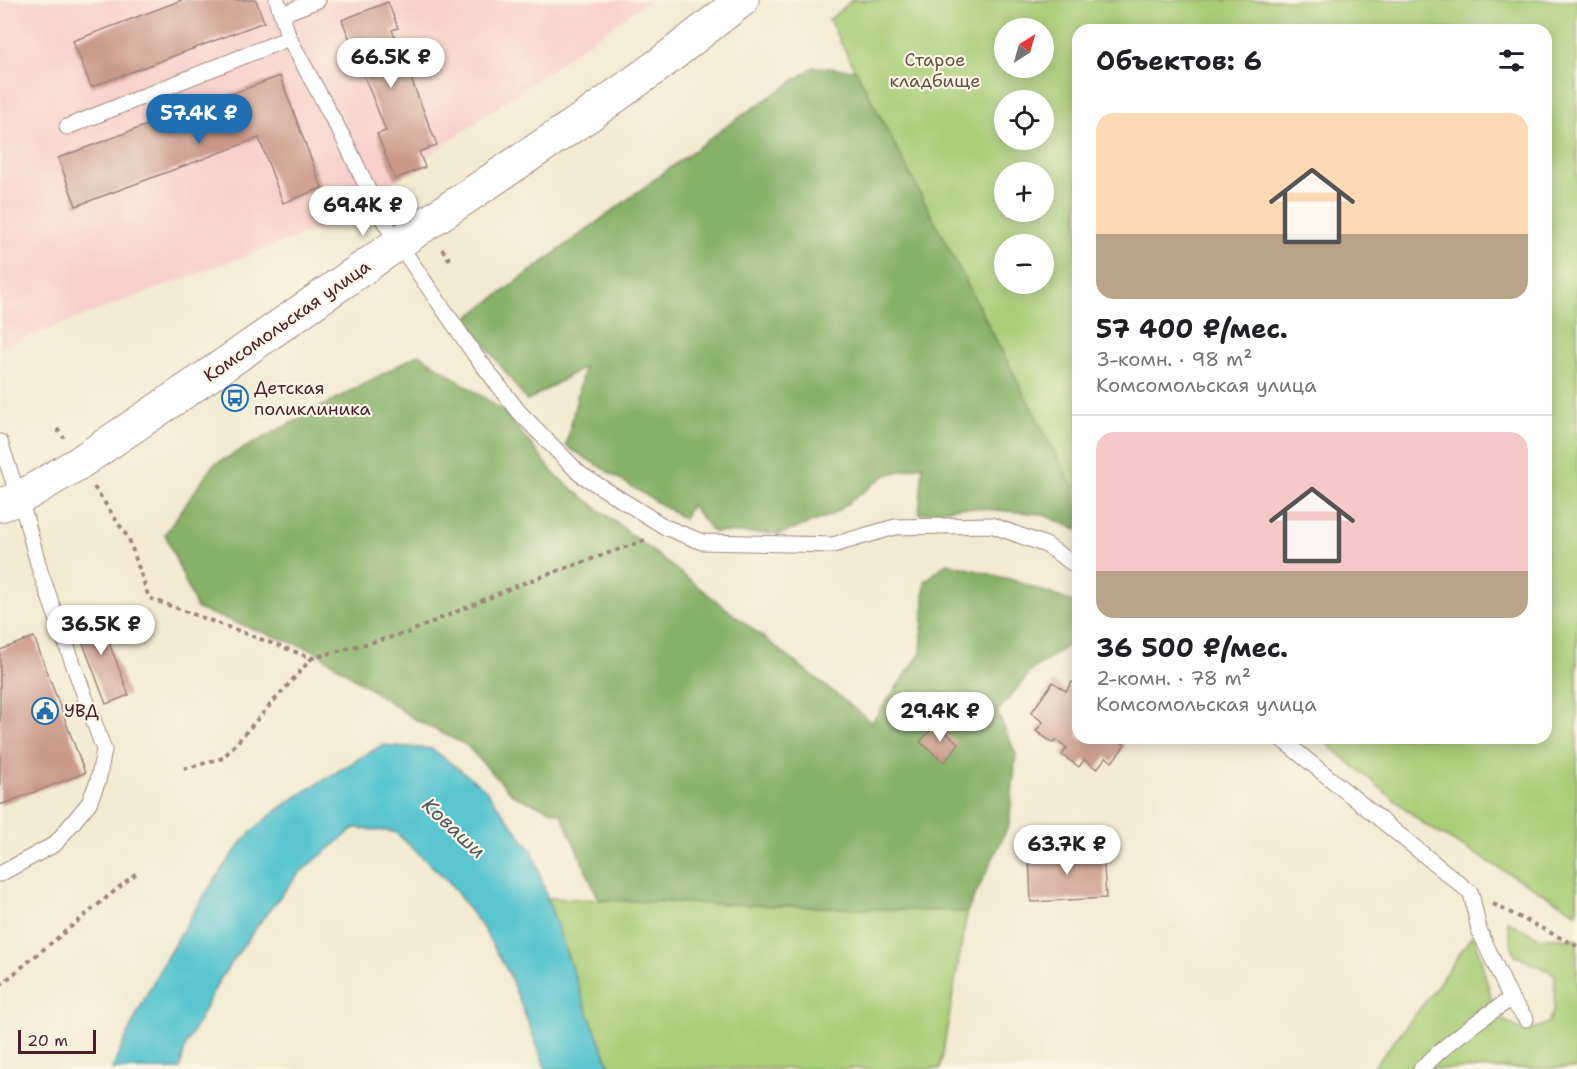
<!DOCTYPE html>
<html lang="ru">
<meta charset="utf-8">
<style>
body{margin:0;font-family:"Shantell Sans",sans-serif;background:#f6f6f6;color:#202124;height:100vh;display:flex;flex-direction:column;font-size:22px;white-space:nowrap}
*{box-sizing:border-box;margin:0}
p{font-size:20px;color:#757577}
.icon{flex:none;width:33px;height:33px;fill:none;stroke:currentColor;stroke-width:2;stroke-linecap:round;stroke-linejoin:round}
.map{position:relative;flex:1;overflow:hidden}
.side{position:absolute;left:1072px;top:24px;width:480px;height:720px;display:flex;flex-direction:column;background:#fff;border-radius:18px;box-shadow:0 3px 15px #0003}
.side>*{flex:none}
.needle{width:39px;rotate:37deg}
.fabs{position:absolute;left:994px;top:18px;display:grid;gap:12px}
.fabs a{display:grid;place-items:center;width:60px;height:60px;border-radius:50%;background:#fff;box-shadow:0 3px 15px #0003;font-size:30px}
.scale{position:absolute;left:18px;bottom:15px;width:78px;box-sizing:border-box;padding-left:6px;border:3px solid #4a1f2b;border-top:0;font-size:16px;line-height:21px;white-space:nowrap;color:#4a1f2b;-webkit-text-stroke:4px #fcf5e5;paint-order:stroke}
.price{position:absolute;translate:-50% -51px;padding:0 14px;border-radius:21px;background:#fff;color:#222;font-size:20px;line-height:39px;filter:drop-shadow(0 2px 3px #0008)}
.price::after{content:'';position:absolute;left:50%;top:36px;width:18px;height:14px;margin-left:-9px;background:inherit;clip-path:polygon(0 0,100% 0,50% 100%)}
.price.selected{background:#1f6fb2;color:#fff}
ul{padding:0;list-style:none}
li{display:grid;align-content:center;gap:12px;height:318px;padding:0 24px}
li+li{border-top:2px solid #e0e0e0}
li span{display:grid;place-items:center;height:186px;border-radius:18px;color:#555}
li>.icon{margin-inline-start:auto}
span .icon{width:108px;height:108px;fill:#fffc;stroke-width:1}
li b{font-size:26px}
h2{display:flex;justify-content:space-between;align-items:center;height:72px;padding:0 24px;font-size:26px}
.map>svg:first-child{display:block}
</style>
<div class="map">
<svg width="1577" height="1069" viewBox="0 0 1577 1069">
<rect width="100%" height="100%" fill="#fcf5e5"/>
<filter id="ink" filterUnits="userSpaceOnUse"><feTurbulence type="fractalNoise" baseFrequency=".0167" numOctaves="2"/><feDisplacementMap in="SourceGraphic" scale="12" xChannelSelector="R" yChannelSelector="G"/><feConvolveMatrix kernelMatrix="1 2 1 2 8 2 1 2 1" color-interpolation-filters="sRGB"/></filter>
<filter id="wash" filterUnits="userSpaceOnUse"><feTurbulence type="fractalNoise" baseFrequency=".008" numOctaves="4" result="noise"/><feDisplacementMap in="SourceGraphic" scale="24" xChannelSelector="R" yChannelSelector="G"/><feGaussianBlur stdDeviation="1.35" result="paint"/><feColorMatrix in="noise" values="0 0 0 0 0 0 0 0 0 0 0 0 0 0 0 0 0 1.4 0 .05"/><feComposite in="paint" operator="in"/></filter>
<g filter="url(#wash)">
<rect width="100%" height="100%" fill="#f2ebd2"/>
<path fill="#f7d0cb" d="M0,0H649L334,223L0,347Z"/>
<path fill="#a9ce78" stroke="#7a7652" stroke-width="1.5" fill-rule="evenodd" d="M852,0H1577V913L1425,825L1320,738H1546V30H1078V489L1070,482L829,20ZM1005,28H1044V68H1005ZM1005,100H1044V140H1005ZM1005,172H1044V212H1005ZM1005,244H1044V284H1005Z
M547,898L967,912L940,1069H611L584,1003Z
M1507,921L1538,937L1577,939V1068L1372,1069L1429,997L1474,933L1496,1016L1525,1032L1548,1023L1554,1009L1555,974L1514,955Z"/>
<path fill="#86b168" stroke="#68684a" stroke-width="1.5" d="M814,67L856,70L1070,482L1078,489V530L1042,514L960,507L919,514L923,465L886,475L832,515L780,534L713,532L691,505L684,519L566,446L584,367L527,401L466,319L728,125Z
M419,354L504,411L556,476L872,722L921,653L925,581L947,563L1013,580L1078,604V639L1034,668L997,712L1016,754L1009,825L967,912L599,900L561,814L514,796L466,745L416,720L313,650L197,609L165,534L213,465Z"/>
<path fill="#58c5cf" stroke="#51727d" stroke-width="1.5" d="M382,745L432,749L484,788L533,852L547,898L584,1003L611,1069H546L510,976L483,928L449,882L395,832L355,828L298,874L260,922L220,979L185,1047L180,1069H112C140,1003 174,940 214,881C227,863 243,838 260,824C297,793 341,770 382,745Z"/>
<g id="blocks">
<path fill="#c99888" d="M182,0H256L264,22L91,87L73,41Z
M388,2L398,28L392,30L437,145L419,152L425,167L395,179L377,134L386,131L342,20Z
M280,76L322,188L283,203L259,138L76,206L58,158Z
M96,608L129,695L106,704L73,617Z
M34,637L85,773L0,805V650Z
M1053,682L1066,691L1072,682L1078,686V738H1120L1118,740L1125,745L1112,762L1106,757L1097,769L1084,760L1079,767L1062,755L1067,748L1056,740L1053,743L1036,731L1043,722L1031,713Z
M936,724L959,744L944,762L920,742Z
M1103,851L1106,898L1031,902L1029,854Z"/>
</g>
</g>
<g filter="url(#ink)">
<use href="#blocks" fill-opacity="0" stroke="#9e857e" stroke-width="1.5"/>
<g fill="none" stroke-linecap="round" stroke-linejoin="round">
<defs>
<path id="lane" d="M277,0L289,38L346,143L380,215L398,243L475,355L519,412L580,474L665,527L702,542L833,545L895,527L991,525L1046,545L1078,567
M282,14L318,0
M67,127L289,38
M0,442L26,519L40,571L104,750L98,781L89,803L55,844L0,874
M1280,738L1471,893L1479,930L1511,999L1526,1019
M1421,1069C1448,1042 1478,1020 1511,999"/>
<path id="secondary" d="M0,505L18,499L79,463L221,367L426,224L589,115L660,64L742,0"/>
</defs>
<use href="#lane" stroke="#9e857e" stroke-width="17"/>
<use href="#secondary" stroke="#9e857e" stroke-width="35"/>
<path stroke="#9e857e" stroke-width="4" stroke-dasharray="4.5 4.5" stroke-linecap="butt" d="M442,249L452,263
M57,429L64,438
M94,487L129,539L149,598L312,658L407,633L521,584L648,539
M184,769L223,758L312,658
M1493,904L1577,946
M0,985L139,871"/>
<use href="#lane" stroke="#fff" stroke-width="15"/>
<use href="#secondary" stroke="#fff" stroke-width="33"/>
</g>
</g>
<defs>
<symbol id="bus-ring" viewBox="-11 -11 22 22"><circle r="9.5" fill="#fcf5e5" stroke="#1f6fb2" stroke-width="1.5"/><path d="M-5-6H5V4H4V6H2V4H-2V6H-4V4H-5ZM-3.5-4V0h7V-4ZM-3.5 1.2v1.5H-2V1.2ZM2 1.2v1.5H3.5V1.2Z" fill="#1f6fb2"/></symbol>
<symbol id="civic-ring" viewBox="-11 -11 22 22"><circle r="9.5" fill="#fcf5e5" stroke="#1f6fb2" stroke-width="1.5"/><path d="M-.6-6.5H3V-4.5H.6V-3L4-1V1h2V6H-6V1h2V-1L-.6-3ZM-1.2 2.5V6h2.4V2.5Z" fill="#1f6fb2"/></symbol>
</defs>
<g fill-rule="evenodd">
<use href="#bus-ring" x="220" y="383" width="30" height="30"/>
<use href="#civic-ring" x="30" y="696" width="30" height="30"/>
</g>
<g text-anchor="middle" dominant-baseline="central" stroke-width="4.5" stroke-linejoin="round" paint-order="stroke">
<g font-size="18" fill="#665442" stroke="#fcf5e5">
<text x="935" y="60">Старое<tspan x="935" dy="21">кладбище</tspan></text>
</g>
<g font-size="18" fill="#4a1f2b" stroke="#fcf5e5">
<text transform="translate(287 321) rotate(-35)">Комсомольская улица</text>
</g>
<g font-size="18" fill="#4a1f2b" stroke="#fcf5e5" text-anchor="start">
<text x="254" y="388">Детская<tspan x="254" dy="21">поликлиника</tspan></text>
<text x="64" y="711">УВД</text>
</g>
<g font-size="20" font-style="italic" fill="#4f5964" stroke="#fcf5e5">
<text transform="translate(454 828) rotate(43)">Коваши</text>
</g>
</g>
</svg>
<div class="fabs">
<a><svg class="needle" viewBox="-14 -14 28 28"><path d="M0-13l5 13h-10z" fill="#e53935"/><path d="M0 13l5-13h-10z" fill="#757577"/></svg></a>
<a><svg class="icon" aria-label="locate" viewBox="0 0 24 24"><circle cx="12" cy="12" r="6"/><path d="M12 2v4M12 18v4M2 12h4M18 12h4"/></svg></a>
<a>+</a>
<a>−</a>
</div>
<div class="scale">20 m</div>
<b class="price" style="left:391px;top:89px">66.5K ₽</b>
<b class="price selected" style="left:199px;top:145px">57.4K ₽</b>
<b class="price" style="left:363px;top:237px">69.4K ₽</b>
<b class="price" style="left:101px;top:656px">36.5K ₽</b>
<b class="price" style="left:940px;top:743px">29.4K ₽</b>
<b class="price" style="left:1067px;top:876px">63.7K ₽</b>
<section class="side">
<h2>Объектов: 6<svg class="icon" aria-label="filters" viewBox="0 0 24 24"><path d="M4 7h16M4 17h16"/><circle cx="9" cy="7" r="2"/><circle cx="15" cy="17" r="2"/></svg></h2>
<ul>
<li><span style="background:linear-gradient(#ffd9b3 65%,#b9a48a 0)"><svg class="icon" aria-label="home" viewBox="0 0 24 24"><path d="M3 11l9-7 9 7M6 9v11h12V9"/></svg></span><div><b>57 400 ₽/мес.</b><p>3-комн. · 98 m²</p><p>Комсомольская улица</p></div></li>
<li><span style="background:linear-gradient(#f6c9c9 75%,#b9a48a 0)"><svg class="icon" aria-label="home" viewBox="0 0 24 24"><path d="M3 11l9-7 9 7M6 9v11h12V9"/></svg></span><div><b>36 500 ₽/мес.</b><p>2-комн. · 78 m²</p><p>Комсомольская улица</p></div></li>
</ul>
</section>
</div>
